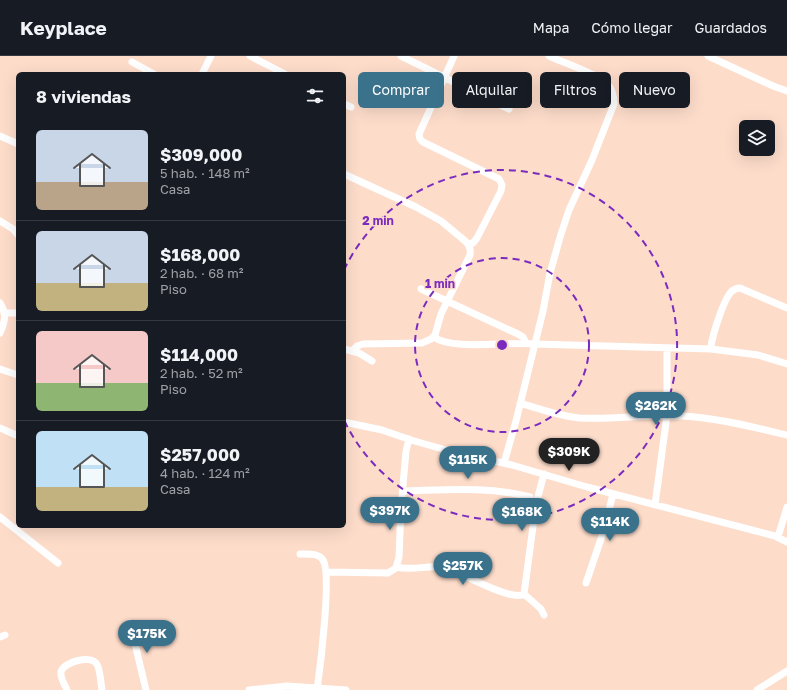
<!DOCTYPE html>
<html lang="es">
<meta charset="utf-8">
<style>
body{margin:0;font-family:"Golos Text",sans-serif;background:#20242c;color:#f1f3f6;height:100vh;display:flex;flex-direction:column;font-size:15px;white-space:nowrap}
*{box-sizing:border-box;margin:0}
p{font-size:13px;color:#9ea1a6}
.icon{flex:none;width:22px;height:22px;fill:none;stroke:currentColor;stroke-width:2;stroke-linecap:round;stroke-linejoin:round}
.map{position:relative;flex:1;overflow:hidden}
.side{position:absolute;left:16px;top:16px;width:330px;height:456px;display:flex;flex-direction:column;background:#171b24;border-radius:6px;box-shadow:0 4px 16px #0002}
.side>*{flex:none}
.guide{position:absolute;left:358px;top:16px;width:369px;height:36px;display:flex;gap:8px}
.buttons{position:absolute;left:739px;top:64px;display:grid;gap:8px}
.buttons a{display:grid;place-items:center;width:36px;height:36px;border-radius:6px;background:#171b24;box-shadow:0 4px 16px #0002;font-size:20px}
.price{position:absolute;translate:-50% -34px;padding:0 9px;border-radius:14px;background:#3a728c;color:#fff;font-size:13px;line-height:26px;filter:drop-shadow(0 1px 2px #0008)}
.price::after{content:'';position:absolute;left:50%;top:24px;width:12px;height:9px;margin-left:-6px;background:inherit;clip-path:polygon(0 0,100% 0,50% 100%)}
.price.selected{background:#222;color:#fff}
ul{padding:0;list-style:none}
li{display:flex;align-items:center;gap:12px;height:100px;padding:0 20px}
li+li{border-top:1px solid #363941}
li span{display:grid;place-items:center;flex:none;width:112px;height:80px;border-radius:6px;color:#555}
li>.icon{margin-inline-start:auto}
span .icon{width:48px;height:48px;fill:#fffc;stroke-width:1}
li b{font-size:17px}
h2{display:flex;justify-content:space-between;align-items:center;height:48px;padding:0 20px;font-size:17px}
.tag{padding:0 14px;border-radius:6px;background:#171b24;box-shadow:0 4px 16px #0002;font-size:14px;line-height:36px}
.tag.selected{background:#3a728c;color:#fff}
header{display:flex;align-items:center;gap:24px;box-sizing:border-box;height:56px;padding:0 20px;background:#171b24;border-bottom:1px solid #363941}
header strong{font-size:19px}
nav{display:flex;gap:22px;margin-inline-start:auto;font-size:14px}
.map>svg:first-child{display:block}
</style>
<header>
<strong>Keyplace</strong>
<nav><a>Mapa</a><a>Cómo llegar</a><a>Guardados</a></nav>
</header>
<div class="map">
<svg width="787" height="634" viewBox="0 0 787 634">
<rect width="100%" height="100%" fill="#fddcca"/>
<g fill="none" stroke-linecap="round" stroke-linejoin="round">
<path stroke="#fff" stroke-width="7" d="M250,0L285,18
M401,0L509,53
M454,0L419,78L420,83L423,86L499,123L502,129L501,135L477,182L473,187L468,188
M708,0L773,30L787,35
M132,6L154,18
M202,18L211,0
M344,48L351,51
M0,80L18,88
M344,118L416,151L441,165L464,184C469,188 471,193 470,199L441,258L435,279L431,283L422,287L363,288L357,290L352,295
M0,165L13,173L18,179
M421,233L518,278L523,281L526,287
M0,247C7,258 5,266 0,277
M5,257H18
M434,281C452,295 509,285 534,288L711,293L758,299L787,308
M344,293L359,297L372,305
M711,293C711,282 724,243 731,236C734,233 737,232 740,232L787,252
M0,313L18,319
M520,347C539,353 559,360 579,362C613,364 648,358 682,360C718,362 752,371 787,379
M344,366L382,374L411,384L446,394L512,409L587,431L775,480L787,486
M0,372L18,380
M504,407L516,365L543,255L550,217L561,178L569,154L592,104L614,48C614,40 612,33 607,27C599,19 562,6 549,0
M403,435C446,434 488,430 530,441
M655,449L667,359V292
M0,461L58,507
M778,481L787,451
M300,498C308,498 319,497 323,504C332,518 320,613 317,634
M396,511C415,516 434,506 452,514C465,519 512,546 524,538
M326,516L388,517L396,512L399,501L401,452L406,395L409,383
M586,527L604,474L613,438
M524,538L536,448L544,418
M524,538L541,553L544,559
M130,567L146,634
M0,581L5,579
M67,634C65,629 60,622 61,616C63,606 90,599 96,607C100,611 101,628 102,634
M249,634L287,630L346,634
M757,634L787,615"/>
</g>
<g fill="none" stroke="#7b2cbf" stroke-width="2" stroke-dasharray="7 5">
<circle cx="502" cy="289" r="87"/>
<path d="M344 214A175 175 0 1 1 344 364"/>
</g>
<circle cx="502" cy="289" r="6" fill="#7b2cbf" stroke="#fddcca" stroke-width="2"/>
<g font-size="12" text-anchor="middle" font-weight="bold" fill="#7b2cbf" stroke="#fddcca" stroke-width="3" stroke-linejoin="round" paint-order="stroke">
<text x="378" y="169">2 min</text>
<text x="440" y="232">1 min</text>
</g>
</svg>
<div class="buttons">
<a><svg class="icon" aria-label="layers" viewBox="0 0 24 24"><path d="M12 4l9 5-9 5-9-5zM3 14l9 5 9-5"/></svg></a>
</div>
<b class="price" style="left:656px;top:370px">$262K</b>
<b class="price selected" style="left:569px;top:416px">$309K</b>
<b class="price" style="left:468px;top:424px">$115K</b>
<b class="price" style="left:390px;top:475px">$397K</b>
<b class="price" style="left:522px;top:476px">$168K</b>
<b class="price" style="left:610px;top:486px">$114K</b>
<b class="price" style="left:463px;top:530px">$257K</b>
<b class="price" style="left:147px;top:598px">$175K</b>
<div class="guide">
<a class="tag selected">Comprar</a>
<a class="tag">Alquilar</a>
<a class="tag">Filtros</a>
<a class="tag">Nuevo</a>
</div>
<section class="side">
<h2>8 viviendas<svg class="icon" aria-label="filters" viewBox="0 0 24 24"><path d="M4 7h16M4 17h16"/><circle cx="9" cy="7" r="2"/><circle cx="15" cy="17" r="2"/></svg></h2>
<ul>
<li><span style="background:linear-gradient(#c9d6e8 65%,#b9a48a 0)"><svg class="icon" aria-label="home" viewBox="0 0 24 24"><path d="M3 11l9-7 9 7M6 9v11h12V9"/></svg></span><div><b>$309,000</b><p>5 hab. · 148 m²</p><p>Casa</p></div></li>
<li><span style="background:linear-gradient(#c9d6e8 65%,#c2b280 0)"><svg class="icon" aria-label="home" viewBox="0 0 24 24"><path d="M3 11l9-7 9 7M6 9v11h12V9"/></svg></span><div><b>$168,000</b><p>2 hab. · 68 m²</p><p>Piso</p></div></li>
<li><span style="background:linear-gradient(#f6c9c9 65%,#8fb573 0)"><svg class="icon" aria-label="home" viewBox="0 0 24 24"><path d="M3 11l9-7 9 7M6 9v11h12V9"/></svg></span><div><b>$114,000</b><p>2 hab. · 52 m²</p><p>Piso</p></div></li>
<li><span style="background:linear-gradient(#bfe0f5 70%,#c2b280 0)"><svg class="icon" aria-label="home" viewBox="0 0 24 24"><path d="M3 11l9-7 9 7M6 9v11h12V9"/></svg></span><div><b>$257,000</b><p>4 hab. · 124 m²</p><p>Casa</p></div></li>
</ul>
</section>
</div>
